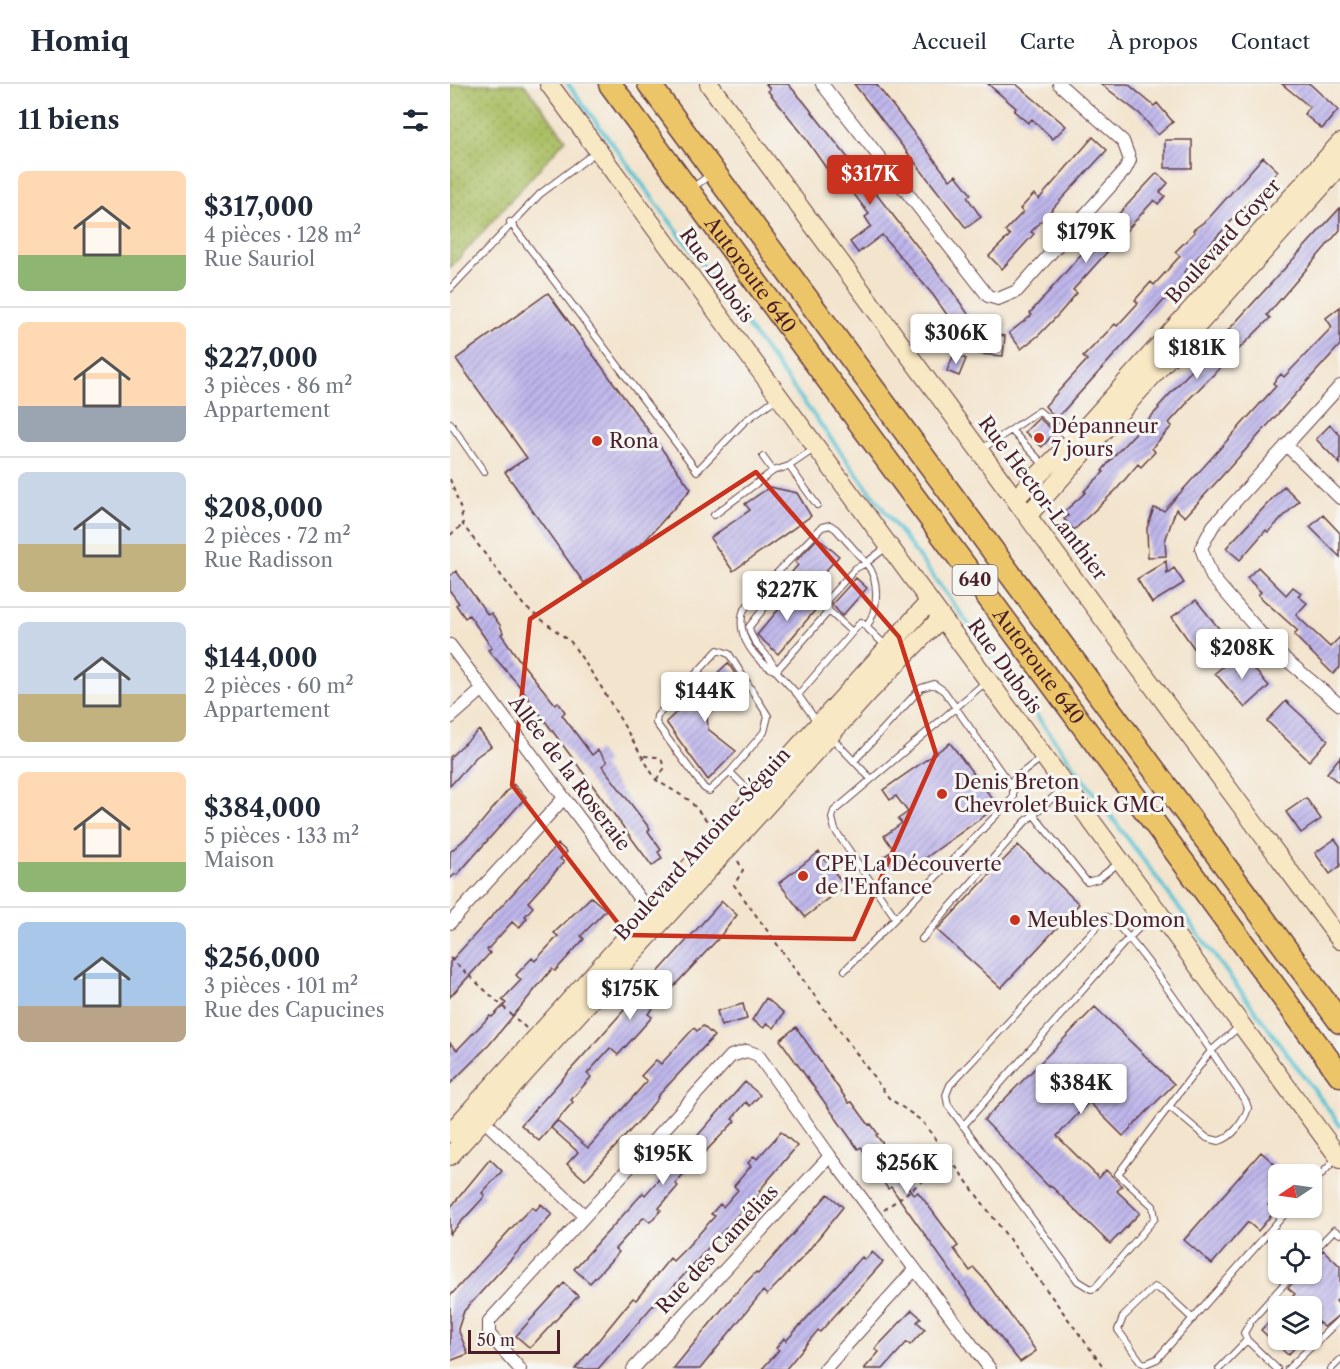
<!DOCTYPE html>
<html lang="fr">
<meta charset="utf-8">
<style>
body{margin:0;font-family:"Libre Caslon Text",serif;background:#f2f2f3;color:#1f2937;height:100vh;display:flex;flex-direction:column;font-size:22px;white-space:nowrap}
*{box-sizing:border-box;margin:0}
p{font-size:20px;color:#747a83}
.icon{flex:none;width:33px;height:33px;fill:none;stroke:currentColor;stroke-width:2;stroke-linecap:round;stroke-linejoin:round}
.map{position:relative;flex:1;overflow:hidden}
.sheet{display:flex;flex-direction:column;background:#fff;width:450px}
.sheet>*{flex:none}
.needle{width:39px;rotate:257deg}
.buttons{position:absolute;left:818px;top:1080px;display:grid;gap:12px}
.buttons a{display:grid;place-items:center;width:54px;height:54px;border-radius:9px;background:#fff;box-shadow:0 2px 4px #0004;font-size:30px}
.scale{position:absolute;left:18px;bottom:15px;width:92px;box-sizing:border-box;padding-left:6px;border:3px solid #4a1f2b;border-top:0;font-size:16px;line-height:21px;white-space:nowrap;color:#4a1f2b;-webkit-text-stroke:4px #f6f6f2;paint-order:stroke}
.price{position:absolute;translate:-50% -51px;padding:0 14px;border-radius:6px;background:#fff;color:#222;font-size:20px;line-height:39px;filter:drop-shadow(0 2px 3px #0008)}
.price::after{content:'';position:absolute;left:50%;top:36px;width:18px;height:14px;margin-left:-9px;background:inherit;clip-path:polygon(0 0,100% 0,50% 100%)}
.price.current{background:#c8321e;color:#fff}
ul{padding:0;list-style:none}
li{display:flex;align-items:center;gap:18px;height:150px;padding:0 18px}
li+li{border-top:2px solid #e0e1e3}
li span{display:grid;place-items:center;flex:none;width:168px;height:120px;border-radius:9px;color:#555}
li>.icon{margin-inline-start:auto}
span .icon{width:72px;height:72px;fill:#fffc;stroke-width:1}
li b{font-size:26px}
h2{display:flex;justify-content:space-between;align-items:center;height:72px;padding:0 18px;font-size:26px}
header{display:flex;align-items:center;gap:36px;box-sizing:border-box;height:84px;padding:0 30px;background:#fff;border-bottom:2px solid #e0e1e3}
header strong{font-size:28px}
nav{display:flex;gap:33px;margin-inline-start:auto;font-size:21px}
main{display:flex;flex:1;min-height:0}
.map>svg:first-child{display:block}
</style>
<header>
<strong>Homiq</strong>
<nav><a>Accueil</a><a>Carte</a><a>À propos</a><a>Contact</a></nav>
</header>
<main>
<section class="sheet">
<h2>11 biens<svg class="icon" aria-label="filters" viewBox="0 0 24 24"><path d="M4 7h16M4 17h16"/><circle cx="9" cy="7" r="2"/><circle cx="15" cy="17" r="2"/></svg></h2>
<ul>
<li><span style="background:linear-gradient(#ffd9b3 70%,#8fb573 0)"><svg class="icon" aria-label="home" viewBox="0 0 24 24"><path d="M3 11l9-7 9 7M6 9v11h12V9"/></svg></span><div><b>$317,000</b><p>4 pièces · 128 m²</p><p>Rue Sauriol</p></div></li>
<li><span style="background:linear-gradient(#ffd9b3 70%,#9aa5b1 0)"><svg class="icon" aria-label="home" viewBox="0 0 24 24"><path d="M3 11l9-7 9 7M6 9v11h12V9"/></svg></span><div><b>$227,000</b><p>3 pièces · 86 m²</p><p>Appartement</p></div></li>
<li><span style="background:linear-gradient(#c9d6e8 60%,#c2b280 0)"><svg class="icon" aria-label="home" viewBox="0 0 24 24"><path d="M3 11l9-7 9 7M6 9v11h12V9"/></svg></span><div><b>$208,000</b><p>2 pièces · 72 m²</p><p>Rue Radisson</p></div></li>
<li><span style="background:linear-gradient(#c9d6e8 60%,#c2b280 0)"><svg class="icon" aria-label="home" viewBox="0 0 24 24"><path d="M3 11l9-7 9 7M6 9v11h12V9"/></svg></span><div><b>$144,000</b><p>2 pièces · 60 m²</p><p>Appartement</p></div></li>
<li><span style="background:linear-gradient(#ffd9b3 75%,#8fb573 0)"><svg class="icon" aria-label="home" viewBox="0 0 24 24"><path d="M3 11l9-7 9 7M6 9v11h12V9"/></svg></span><div><b>$384,000</b><p>5 pièces · 133 m²</p><p>Maison</p></div></li>
<li><span style="background:linear-gradient(#a9c7e8 70%,#b9a48a 0)"><svg class="icon" aria-label="home" viewBox="0 0 24 24"><path d="M3 11l9-7 9 7M6 9v11h12V9"/></svg></span><div><b>$256,000</b><p>3 pièces · 101 m²</p><p>Rue des Capucines</p></div></li>
</ul>
</section>
<div class="map">
<svg width="890" height="1285" viewBox="0 0 890 1285">
<defs>
<pattern id="grass-dots" width="8" height="8" patternUnits="userSpaceOnUse" patternTransform="scale(1.5)"><rect width="8" height="8" fill="#a9be62"/><path d="M2 2h.1M6 6h.1" fill="none" stroke="#8c9a51" stroke-width="1.8" stroke-linecap="round"/></pattern>
<pattern id="building-hatch" width="6" height="6" patternUnits="userSpaceOnUse" patternTransform="scale(1.5)"><rect width="6" height="6" fill="#bfb7ec"/><path d="M-1 1l2-2M0 6l6-6M5 7l2-2" fill="none" stroke="#9d94bf"/></pattern>
</defs>
<rect width="100%" height="100%" fill="#f6f6f2"/>
<filter id="ink" filterUnits="userSpaceOnUse"><feTurbulence type="fractalNoise" baseFrequency=".0167" numOctaves="2"/><feDisplacementMap in="SourceGraphic" scale="12" xChannelSelector="R" yChannelSelector="G"/><feConvolveMatrix kernelMatrix="1 2 1 2 8 2 1 2 1" color-interpolation-filters="sRGB"/></filter>
<filter id="wash" filterUnits="userSpaceOnUse"><feTurbulence type="fractalNoise" baseFrequency=".008" numOctaves="4" result="noise"/><feDisplacementMap in="SourceGraphic" scale="24" xChannelSelector="R" yChannelSelector="G"/><feGaussianBlur stdDeviation="1.35" result="paint"/><feColorMatrix in="noise" values="0 0 0 0 0 0 0 0 0 0 0 0 0 0 0 0 0 1.4 0 .05"/><feComposite in="paint" operator="in"/></filter>
<g filter="url(#wash)">
<rect width="100%" height="100%" fill="#f3e4cd"/>
<path fill="url(#grass-dots)" stroke="#7a6e46" stroke-width="1.5" d="M0,0H74L116,55L0,184Z"/>
<g fill="none" stroke-linecap="round" stroke-linejoin="round">
<path stroke="#57c2d3" stroke-width="4" d="M118,0L890,1041"/>
</g>
<g id="blocks">
<path fill="url(#building-hatch)" d="M316,0H338L354,18L500,204L525,240L508,253L497,238L500,235L483,211L432,151L408,169L400,158L421,142L415,133L419,130L398,102L392,107L351,48L318,7L320,5Z
M404,0H426L500,96L506,91L521,110L517,113L531,133L516,144Z
M538,0H566L616,42L603,55L582,35L578,39L564,27L566,24Z
M651,0H678L704,22L707,19L723,38L708,51L690,30Z
M832,0H860L888,26L872,45L854,30L860,23Z
M643,53L657,66L581,148L584,150L552,185L539,172L560,151L555,147L573,128L570,125L584,110L589,115Z
M715,56H742V84H715Z
M813,73L828,87L734,188L737,191L606,335L595,322L637,276L633,273L665,240L667,242L688,219L685,216L701,198L704,201L730,172L725,168L745,148L743,146L758,135Z
M707,89L718,99L710,108L715,112L708,120L704,116L623,206L627,209L609,230L589,251L571,265L559,249L582,231L580,229L634,167Z
M890,124V146L817,231L820,234L737,317L738,318L719,339L722,342L702,364L705,368L691,383L688,380L666,406L624,446L614,435L618,432L614,428L636,408L634,407L654,388L652,387L663,373L709,324L708,323Z
M98,209L241,405L194,458L134,499L55,388L77,374L6,275Z
M890,223V261L735,433L726,425L715,457L716,472L698,473L697,444L704,424L714,427L826,302L823,299L831,290L834,293L882,243L876,234Z
M531,249L555,252L553,272L529,270Z
M504,270L516,275L509,292L497,287Z
M589,334L605,348L592,363L575,348Z
M880,341L890,351V380L866,355Z
M834,402L849,417L818,448L816,446L790,476L776,464Z
M320,403L347,409L361,432L283,487L260,454L300,426L295,420Z
M873,431L890,449V473L860,443Z
M368,454L389,472L362,502L373,512L371,515L342,488L348,481L345,478Z
M716,477L717,489L724,484L734,499L702,519L687,495Z
M808,483L836,511L843,503L851,509L848,512L857,519L846,531L880,563L890,553V583L883,590L844,551L848,547L808,511L811,508L797,494Z
M6,487L38,531L41,529L50,541L53,549L51,550L70,577L105,620L108,618L115,628L112,631L142,671L148,666L157,678L152,682L200,745L198,747L211,766L208,768L212,774L202,782L67,599L38,566L42,564L19,531L15,534L6,521L9,519L0,507V492Z
M406,494L417,504L392,532L382,520Z
M345,506L367,524L328,570L307,551Z
M746,516L775,552L748,570L722,533Z
M790,569L819,602L795,624L765,589Z
M278,579L292,600L257,631L258,645L286,667L258,696L216,638Z
M836,617L878,656L859,677L817,637Z
M29,646L41,662L26,673L0,702V673Z
M500,659L548,722L460,785L455,777L442,786L433,773L444,766L434,752L452,739L448,735L458,728L446,712L440,716L433,706Z
M890,673V700L877,689Z
M63,700L76,713L7,791L5,790L0,795V768L26,745Z
M856,714L871,735L851,749L836,728Z
M885,755L890,762V782L880,790L865,769Z
M108,760L117,768L110,775L114,778L78,818L83,823L75,832L77,834L69,844L62,838L37,866L40,869L0,913V878Z
M568,761L629,820L551,904L487,846Z
M369,768L395,802L355,833L329,799Z
M141,813L156,826L131,852L134,855L105,887L102,885L39,961L0,1000V959L7,966L40,932L42,933L56,919L52,916L71,896L66,891L82,874L85,877L108,852L104,849Z
M272,817L287,831L268,855L198,930L202,933L168,971L160,964L137,990L141,993L121,1016L123,1018L89,1057L71,1041Z
M316,914L334,929L324,944L317,939L314,944L302,936Z
M293,920L297,935L271,942L267,927Z
M645,923L724,1000L673,1052L639,1018L607,1052L649,1094L656,1086L672,1102L667,1107L690,1129L660,1160L600,1101L599,1103L534,1036Z
M253,942L264,952L207,1013L208,1014L188,1038L135,1096L117,1080L128,1068L101,1044L107,1037L138,1064L197,997L191,992L206,976L211,980L244,944L247,947Z
M346,943L399,1019L402,1018L419,1041L421,1040L428,1050L426,1051L458,1091L452,1095L464,1111L468,1108L498,1148L508,1162L504,1165L520,1187L524,1184L535,1196L586,1267L570,1278L529,1227L441,1103L438,1105L423,1083L425,1082L411,1063L408,1065L330,956Z
M295,998L310,1011L300,1022L296,1018L282,1035L285,1037L225,1099L228,1102L209,1124L211,1126L200,1138L194,1133L165,1165L169,1168L140,1199L124,1185L193,1109L195,1111Z
M331,1048L347,1062L309,1107L311,1109L302,1118L300,1117L207,1221L205,1219L148,1285H125L183,1214L186,1216L220,1174L223,1177L238,1162L265,1132L261,1130L270,1120L273,1123L288,1106L284,1102L301,1082L298,1079L304,1072L307,1075Z
M811,1068L836,1090H828V1109L818,1121L825,1127L808,1147L798,1138L762,1180L734,1156Z
M40,1075L52,1087L32,1109L35,1112L0,1150V1124Z
M378,1110L393,1123L354,1172L317,1211L313,1207L250,1285H223L282,1213L306,1188L308,1190Z
M91,1120L102,1130L14,1227L8,1245L18,1270L0,1277V1212L68,1137L82,1123L86,1126Z
M873,1166L890,1182V1213L886,1217L890,1222V1230L874,1243L868,1238L861,1246V1222H833L845,1210L838,1204L851,1190H861V1178Z
M422,1168L433,1178L370,1248L368,1246L336,1285H312L329,1266L326,1264L334,1254L336,1257L412,1173L415,1176Z
M114,1199L128,1212L80,1264L66,1252Z
M462,1226L471,1234L467,1238L475,1245L460,1261L457,1258L433,1285H414L429,1268L425,1265Z
M828,1228V1256H852L838,1271L811,1246Z"/>
</g>
</g>
<g filter="url(#ink)">
<use href="#blocks" fill-opacity="0" stroke="#633d43" stroke-width="1.5"/>
<g fill="none" stroke-linecap="round" stroke-linejoin="round">
<defs>
<path id="lane" d="M242,104L260,91
M60,138L247,387L295,337L328,313
M0,205L90,110L147,67
M0,339L34,388
M561,346L589,327L622,356
M364,365L339,382L367,421
M530,366L561,346L594,381
M313,373L323,387
M264,431L323,387L339,382
M416,543C429,526 430,495 416,479L438,462
M326,587C306,578 286,552 293,528C296,518 360,456 372,443L380,441L386,445L416,479L406,484L376,517L379,527
M326,587C319,568 301,561 299,543L330,504L346,500L378,527
M348,611L326,587L379,527L402,548
M367,638L348,611L411,538L436,562
M382,654L421,695
M280,688L259,707L254,704L206,639L207,632L268,566L279,570L318,632L314,648L280,688L303,711
M559,699L591,674
M583,730L637,798L648,795L670,778
M445,833L385,746L382,734L384,727L537,597
M472,855L575,738L615,703
M395,886L563,714V705L494,607L484,600L471,604L405,676
M720,1023L757,1054L769,1057C783,1053 794,1037 798,1024L796,1018C777,991 676,837 656,833L500,1001L496,1011L498,1021L628,1197L641,1205L645,1204L705,1134L703,1122L668,1090L757,972L761,967L790,942
M513,1042L674,859L706,827
M861,1101L886,1075
M861,1170L884,1146L890,1150
M743,1235L714,1208L704,1203L673,1233L668,1246L691,1278L695,1280L707,1275L840,1124
M797,1256L827,1285
M769,1285L797,1256L794,1249L801,1237L843,1190
M838,1285L890,1235
M881,1285L890,1276"/>
<path id="street" d="M372,0L538,212L548,215L567,207L675,86L680,76L673,57L609,0
M890,302L763,442L751,464L762,493L827,568L890,621
M836,361L890,414
M0,561L204,834
M0,634L33,605
M0,839L114,714
M29,1032L135,1132
M70,1285L39,1250V1237L281,972L297,967L308,971L380,1072L540,1285
M183,1285L380,1072
M375,1285L465,1185"/>
<path id="secondary" d="M99,0L890,1075
M259,0L890,856
M565,415L635,344L890,59
M578,431L890,82
M0,1049L479,518
M0,1072L419,608L491,534"/>
<g id="highway">
<path id="s1" d="M160,0L890,991"/>
<path d="M199,0L890,938"/>
</g>
</defs>
<use href="#lane" stroke="#633d43" stroke-width="8"/>
<use href="#street" stroke="#633d43" stroke-width="14"/>
<use href="#secondary" stroke="#633d43" stroke-width="20"/>
<use href="#highway" stroke="#633d43" stroke-width="25"/>
<path stroke="#633d43" stroke-width="2" stroke-dasharray="4.5 4.5" stroke-linecap="butt" d="M0,395L11,426L13,441L75,523L121,558L150,601L206,696L239,716L259,739
M0,451L13,441
M194,672L207,673L212,677L214,685L206,696
M288,777L293,786L284,801L439,1014L472,1037L655,1285
M0,874L76,944
M434,1126L501,1076"/>
<use href="#lane" stroke="#fff" stroke-width="6"/>
<use href="#street" stroke="#fff" stroke-width="12"/>
<use href="#secondary" stroke="#f8e8c3" stroke-width="18"/>
<use href="#highway" stroke="#edc569" stroke-width="22"/>
</g>
</g>
<path fill="none" stroke="#c8321e" stroke-width="4.5" stroke-linejoin="round" d="M306,388L449,553L486,670L404,855L177,851L62,701L80,535Z"/>
<g fill="#c8321e" stroke="#f6f6f2" stroke-width="2">
<circle cx="589" cy="354" r="6"/>
<circle cx="147" cy="357" r="6"/>
<circle cx="492" cy="710" r="6"/>
<circle cx="353" cy="792" r="6"/>
<circle cx="565" cy="836" r="6"/>
</g>
<g text-anchor="middle" dominant-baseline="central" stroke-width="6" stroke-linejoin="round" paint-order="stroke">
<rect fill="#f6f6f2" stroke="#7e6067" stroke-width="1.5" x="502.5" y="481" width="45" height="30" rx="4.5"/>
<g font-size="18" font-weight="bold" fill="#4a1f2b">
<text x="525" y="496">640</text>
</g>
<g font-size="20" fill="#4a1f2b" stroke="#f6f6f2">
<text transform="translate(773 157) rotate(-48)">Boulevard Goyer</text>
<text transform="translate(267 191) rotate(54)">Rue Dubois</text>
<text stroke="none"><textPath href="#s1" startOffset="237">Autoroute 640</textPath></text>
<text transform="translate(593 414) rotate(53)">Rue Hector-Lanthier</text>
<text transform="translate(555 582) rotate(54)">Rue Dubois</text>
<text stroke="none"><textPath href="#s1" startOffset="723">Autoroute 640</textPath></text>
<text transform="translate(120 689) rotate(53)">Allée de la Roseraie</text>
<text transform="translate(252 760) rotate(-48)">Boulevard Antoine-Séguin</text>
<text transform="translate(267 1165) rotate(-47)">Rue des Camélias</text>
</g>
<g font-size="20" fill="#4a1f2b" stroke="#f6f6f2" text-anchor="start">
<text x="601" y="342">Dépanneur<tspan x="601" dy="23">7 jours</tspan></text>
<text x="159" y="357">Rona</text>
<text x="504" y="698">Denis Breton<tspan x="504" dy="23">Chevrolet Buick GMC</tspan></text>
<text x="365" y="780">CPE La Découverte<tspan x="365" dy="23">de l'Enfance</tspan></text>
<text x="577" y="836">Meubles Domon</text>
</g>
</g>
</svg>
<div class="buttons">
<a><svg class="needle" viewBox="-14 -14 28 28"><path d="M0-13l5 13h-10z" fill="#e53935"/><path d="M0 13l5-13h-10z" fill="#747a83"/></svg></a>
<a><svg class="icon" aria-label="locate" viewBox="0 0 24 24"><circle cx="12" cy="12" r="6"/><path d="M12 2v4M12 18v4M2 12h4M18 12h4"/></svg></a>
<a><svg class="icon" aria-label="layers" viewBox="0 0 24 24"><path d="M12 4l9 5-9 5-9-5zM3 14l9 5 9-5"/></svg></a>
</div>
<div class="scale">50 m</div>
<b class="price current" style="left:420px;top:122px">$317K</b>
<b class="price" style="left:636px;top:180px">$179K</b>
<b class="price" style="left:506px;top:281px">$306K</b>
<b class="price" style="left:747px;top:296px">$181K</b>
<b class="price" style="left:337px;top:538px">$227K</b>
<b class="price" style="left:792px;top:596px">$208K</b>
<b class="price" style="left:255px;top:639px">$144K</b>
<b class="price" style="left:180px;top:937px">$175K</b>
<b class="price" style="left:631px;top:1031px">$384K</b>
<b class="price" style="left:213px;top:1102px">$195K</b>
<b class="price" style="left:457px;top:1111px">$256K</b>
</div>
</main>
